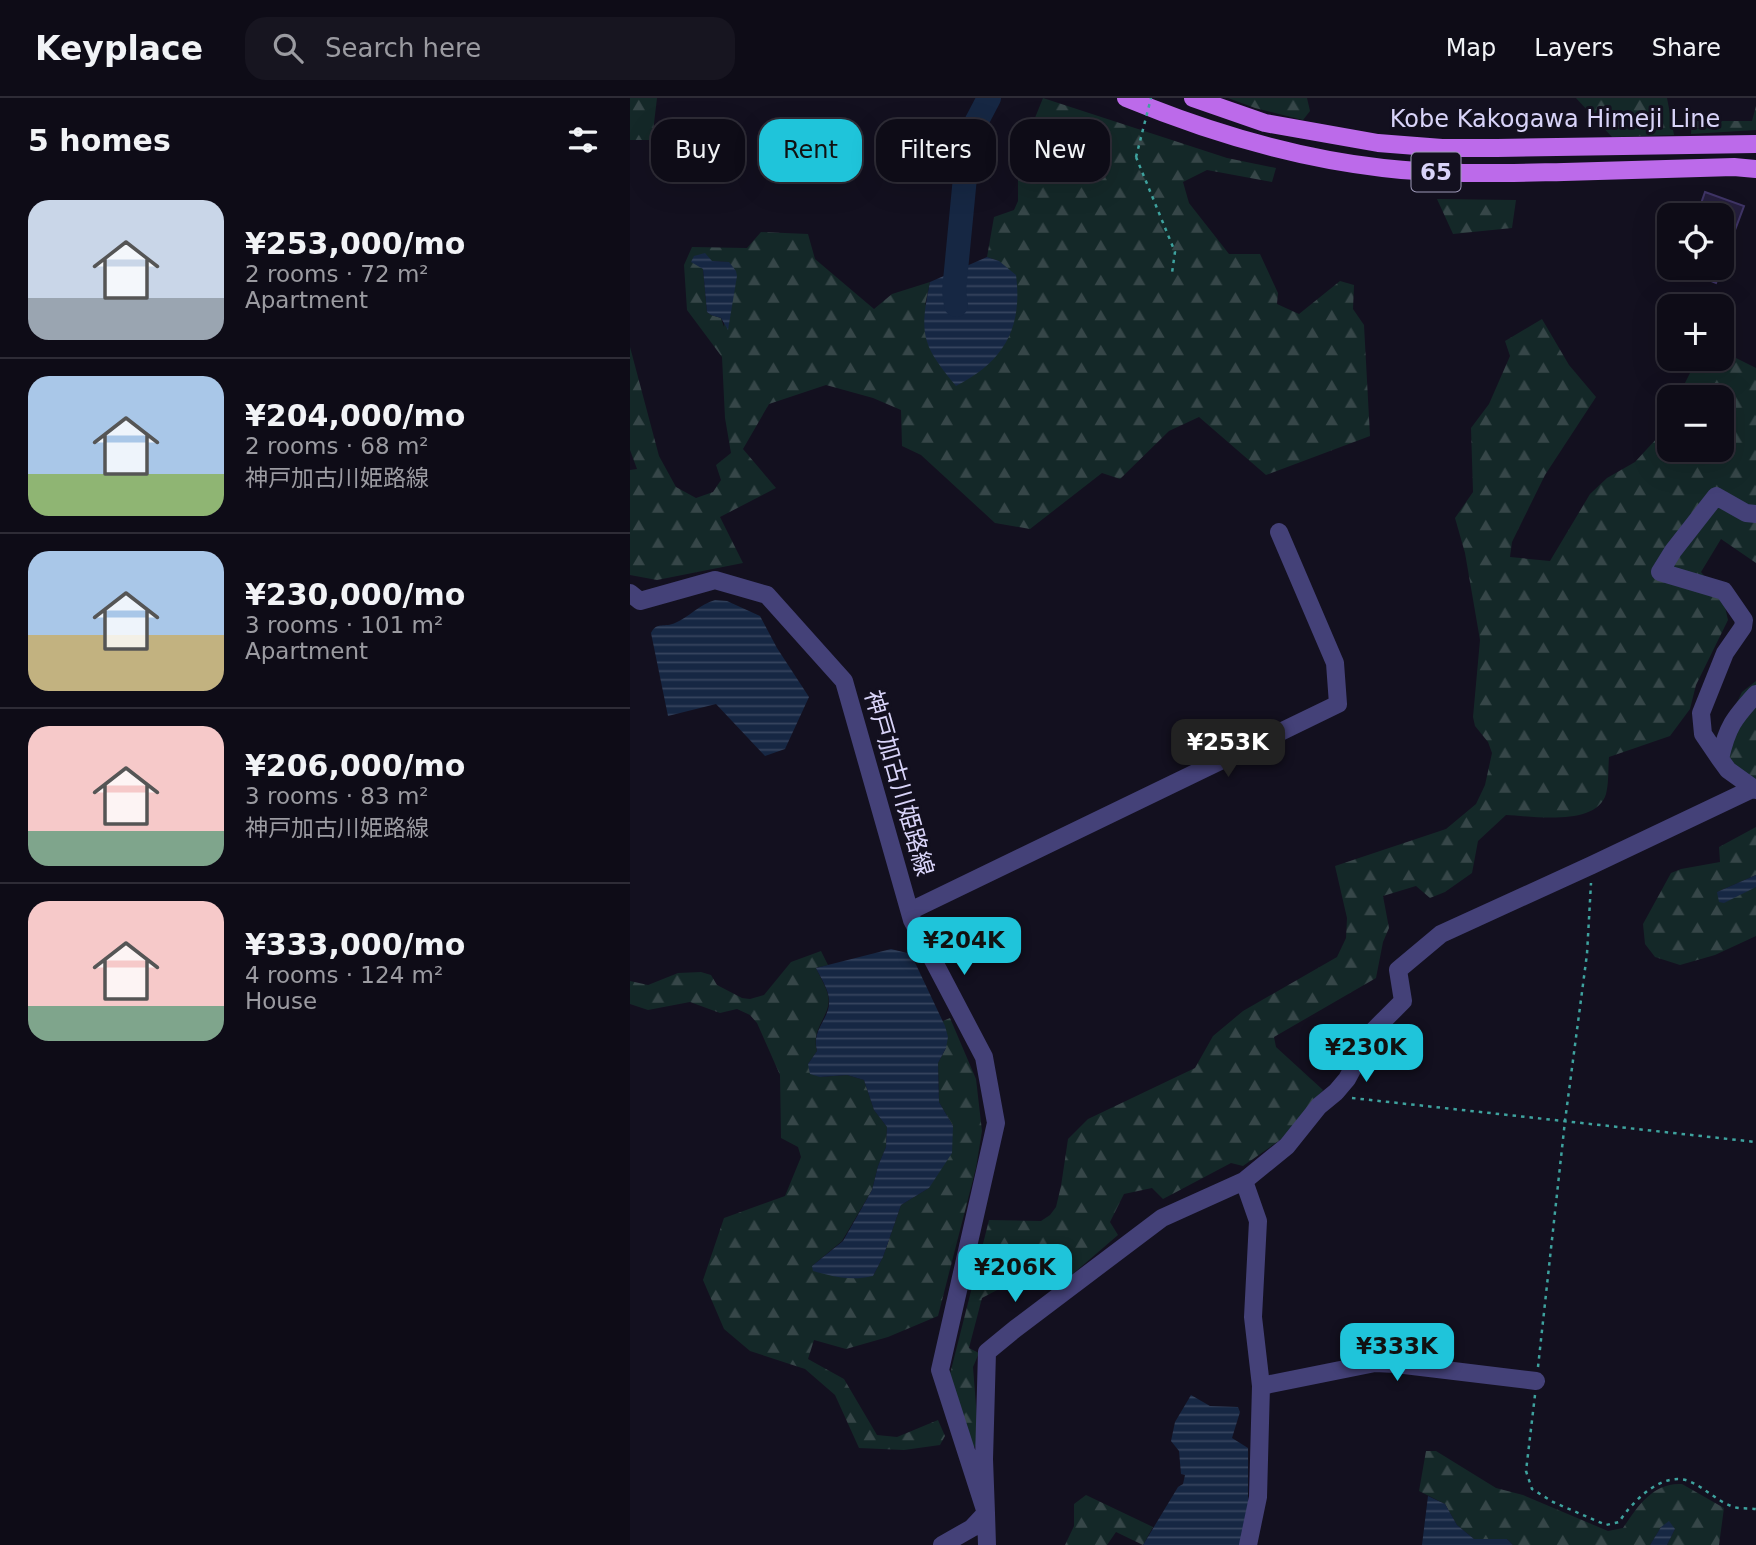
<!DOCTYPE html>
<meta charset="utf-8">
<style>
body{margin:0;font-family:"DejaVu Sans","Noto Sans JP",sans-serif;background:#171520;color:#f1f3f6;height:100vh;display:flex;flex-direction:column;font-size:26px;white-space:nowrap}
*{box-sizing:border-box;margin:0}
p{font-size:23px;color:#9b9ba1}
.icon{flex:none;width:38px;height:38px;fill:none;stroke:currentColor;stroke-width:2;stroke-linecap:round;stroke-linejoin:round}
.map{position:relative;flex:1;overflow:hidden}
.drawer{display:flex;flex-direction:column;background:#0e0c17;width:630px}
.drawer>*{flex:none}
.guide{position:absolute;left:21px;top:21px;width:665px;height:63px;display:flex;gap:14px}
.controls{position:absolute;left:1027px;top:105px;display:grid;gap:14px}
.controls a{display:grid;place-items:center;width:77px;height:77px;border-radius:14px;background:#0e0c17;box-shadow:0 7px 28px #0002,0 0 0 2px #2e2c36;font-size:35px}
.price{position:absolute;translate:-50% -60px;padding:0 16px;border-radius:14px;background:#1fc4da;color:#111;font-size:23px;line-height:46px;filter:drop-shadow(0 2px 4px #0008)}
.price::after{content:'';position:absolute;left:50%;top:42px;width:21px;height:16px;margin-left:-10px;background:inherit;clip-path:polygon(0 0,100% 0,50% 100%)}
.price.active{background:#222;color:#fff}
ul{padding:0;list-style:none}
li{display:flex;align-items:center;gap:21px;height:175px;padding:0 28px}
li+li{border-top:2px solid #2e2c36}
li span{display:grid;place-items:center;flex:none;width:196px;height:140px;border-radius:21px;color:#555}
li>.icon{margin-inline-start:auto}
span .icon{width:84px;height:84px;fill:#fffc;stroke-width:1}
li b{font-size:30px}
h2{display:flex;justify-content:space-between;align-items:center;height:84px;padding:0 28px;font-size:30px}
.chip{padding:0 24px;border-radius:21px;background:#0e0c17;box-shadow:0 7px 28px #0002,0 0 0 2px #2e2c36;font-size:24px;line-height:63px}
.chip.active{background:#1fc4da;color:#111}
header{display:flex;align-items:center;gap:42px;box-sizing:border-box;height:98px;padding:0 35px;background:#0e0c17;border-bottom:2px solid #2e2c36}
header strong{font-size:33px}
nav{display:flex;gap:38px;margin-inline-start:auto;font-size:24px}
.search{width:490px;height:63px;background:#171520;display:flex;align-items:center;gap:18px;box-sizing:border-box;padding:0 24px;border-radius:21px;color:#9b9ba1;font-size:26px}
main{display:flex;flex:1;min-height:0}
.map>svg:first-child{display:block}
</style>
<header>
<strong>Keyplace</strong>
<div class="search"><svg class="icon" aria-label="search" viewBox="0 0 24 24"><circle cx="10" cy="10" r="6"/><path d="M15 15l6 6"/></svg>Search here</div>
<nav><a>Map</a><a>Layers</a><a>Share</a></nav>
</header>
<main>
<section class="drawer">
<h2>5 homes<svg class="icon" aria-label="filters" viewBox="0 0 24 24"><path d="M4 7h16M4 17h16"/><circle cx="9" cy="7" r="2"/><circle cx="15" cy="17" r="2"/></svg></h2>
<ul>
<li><span style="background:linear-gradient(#c9d6e8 70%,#9aa5b1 0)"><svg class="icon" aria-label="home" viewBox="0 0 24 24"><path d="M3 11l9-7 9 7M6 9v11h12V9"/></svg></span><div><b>¥253,000/mo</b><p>2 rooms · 72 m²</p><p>Apartment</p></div></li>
<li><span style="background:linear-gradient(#a9c7e8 70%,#8fb573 0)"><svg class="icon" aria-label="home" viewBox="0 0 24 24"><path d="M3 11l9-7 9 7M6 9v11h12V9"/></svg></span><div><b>¥204,000/mo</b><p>2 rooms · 68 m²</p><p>神戸加古川姫路線</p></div></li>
<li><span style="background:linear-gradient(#a9c7e8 60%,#c2b280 0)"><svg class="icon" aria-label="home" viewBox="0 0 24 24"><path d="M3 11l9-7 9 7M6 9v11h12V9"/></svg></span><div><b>¥230,000/mo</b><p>3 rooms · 101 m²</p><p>Apartment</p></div></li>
<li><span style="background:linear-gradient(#f6c9c9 75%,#7fa58c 0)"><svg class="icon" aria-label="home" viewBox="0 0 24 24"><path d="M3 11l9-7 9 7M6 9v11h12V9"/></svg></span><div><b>¥206,000/mo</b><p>3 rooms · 83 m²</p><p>神戸加古川姫路線</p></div></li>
<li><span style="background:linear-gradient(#f6c9c9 75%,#7fa58c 0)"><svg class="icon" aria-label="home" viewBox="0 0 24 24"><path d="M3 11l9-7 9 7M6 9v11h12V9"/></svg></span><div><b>¥333,000/mo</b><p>4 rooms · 124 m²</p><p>House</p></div></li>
</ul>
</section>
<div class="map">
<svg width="1126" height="1447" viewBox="0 0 1126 1447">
<defs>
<pattern id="forest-firs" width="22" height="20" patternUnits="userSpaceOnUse" patternTransform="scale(1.75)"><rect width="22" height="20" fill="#142828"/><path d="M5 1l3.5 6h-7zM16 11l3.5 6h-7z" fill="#364648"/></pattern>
<pattern id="water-rules" width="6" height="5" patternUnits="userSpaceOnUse" patternTransform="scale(1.75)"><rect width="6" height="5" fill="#162743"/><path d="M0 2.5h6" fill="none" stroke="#37455f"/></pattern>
</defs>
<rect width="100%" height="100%" fill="#13101f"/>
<path fill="url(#forest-firs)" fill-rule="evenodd" d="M0,0H27L22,42H0Z
M413,0L597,60L646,70L642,84L577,72L553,84L559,105L599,156H630L648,195L647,206L669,216L710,183L724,187L723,211L734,227L740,338L636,377L569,319L539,333L490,381L472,375L400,431L365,425L291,357L272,348L271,312L243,300L196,287L139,306L113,351L146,390L90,419L113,465L27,482L0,477V372L7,371L0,352V249L29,358L46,389L66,400L83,394L91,382L86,367L101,355L95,320L92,259L57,212L54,167L62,149L117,150L131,134L178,136L185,161L244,211L262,196L300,184L295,207L369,163L357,159L364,119L384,112L388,103V62ZM82,163L99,164L94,229L91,220L81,217L77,214L73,171L70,167Z
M598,0H677L680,13L673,22L625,10Z
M946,0H1037L1044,37L982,39Z
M1126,8V32L1061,36L1062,23H1122Z
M807,101L886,102L882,130L823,136Z
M912,221L939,267L966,299L915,377L882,444L880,459L920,463L960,396L977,380L1005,364L1028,339L1039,316L1040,352H1092V299H1048L1067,261H1092V242L1100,257L1126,270V465L1091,441L1071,474L1093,500L1098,522L1066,587L1060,611L1040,638L979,659C978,670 979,685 976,696C966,729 903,718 876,717L848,743L842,775L815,794L800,800L786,788L753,798L759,830L753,844L746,880L644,939L646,949L693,992L660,1035L613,1068L601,1065L533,1101L522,1090L494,1096L480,1124L488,1137L430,1187L390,1180L352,1200L339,1250L349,1255L343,1269L349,1346L343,1350L320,1276L359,1122L411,1123L420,1117L426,1109L431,1088L438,1041L458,1021L565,970L583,938L613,913L707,859L716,840L717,820L705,768L816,731L846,706L855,687L862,655L858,644L845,628L843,619L850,542L835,455L825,420L843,394L841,330L859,306L880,258L875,243Z
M1126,583V685L1121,683L1085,649L1112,594Z
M1126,729V777L1087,794L1126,789V838L1085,857L1050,867L1025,859L1015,846L1013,826L1041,775L1051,771L1090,764L1089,749Z
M191,853L198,867L186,870C190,879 196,888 198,897C203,917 180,929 187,953L178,966L190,979L217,977L234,982L244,1012L257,1029L256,1049L248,1068L242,1092L212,1143L182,1168L243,1178L253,1159L271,1107L299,1090L323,1028L309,1004L308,965L316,950L313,923L320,920L346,981L352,1033L346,1070L308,1218L258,1239L216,1251L184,1242L178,1261L214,1281L247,1337L267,1339L308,1322L315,1338L310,1347L274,1352L229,1350L205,1297L175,1271L120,1253L94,1231L73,1182L94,1120L155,1098L171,1059L168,1049L151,1040L150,977L127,925L120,917L107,911L90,915L60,904L18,912L0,906V883L18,887L48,875L71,874L81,877L87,887L112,900L120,901L134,897L161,864Z
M796,1353H806L866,1390L893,1397L978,1433L993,1430C1007,1409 1023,1384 1052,1386L1094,1410L1089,1447H1037L1045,1431L1031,1429L1020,1447H883L877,1441H844L827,1427L815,1406L789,1393Z
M456,1397L523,1429L513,1447L486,1434L477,1447H435L444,1428V1406Z"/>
<path fill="url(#water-rules)" d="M75,155L82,163L99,164L106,173L107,178L98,232L91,220L81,217L77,214L73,171L61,164L64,158Z
M357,159L369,163L386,177C393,231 373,264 326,288C292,247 289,237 300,184Z
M85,502L97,503L130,518L147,550L179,599L155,651L135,658L86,606L38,618L21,535C27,523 35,530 45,525C59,519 70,506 85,502Z
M1126,777V789L1094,805L1089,804L1087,794Z
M261,851L281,856L315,928L318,939L316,950L308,965L309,1004L323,1028L322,1055L299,1090L271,1107L253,1159L243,1178C221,1183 204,1179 183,1173L182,1168L213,1143L242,1092L248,1068L256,1049L257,1029L244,1012L234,982L217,977L190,979L180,976L178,966L187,953C181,930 201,921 199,901C198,890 190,879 186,870Z
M561,1297L580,1308L608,1309L610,1314L602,1340L618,1350V1413L610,1447H513L548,1389L553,1386L555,1377L551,1376L549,1353L541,1343L545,1324Z
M798,1398L815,1406L827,1427L844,1441H877L883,1447H792Z
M1039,1423L1045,1431L1037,1447H1020L1031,1429Z"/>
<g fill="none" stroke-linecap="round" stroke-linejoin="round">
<path stroke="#162743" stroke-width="24" d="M326,207L324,193L339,38L359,0"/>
</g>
<path fill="#251e3d" stroke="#3f3466" stroke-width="2" d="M1075,94L1114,108L1093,164L1092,117H1067Z
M1049,170H1092L1086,185Z"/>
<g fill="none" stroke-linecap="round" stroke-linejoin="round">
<path stroke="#3ea29e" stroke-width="2.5" stroke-dasharray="3.5 5" stroke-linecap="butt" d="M506,59L545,154L542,175
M722,1000L1126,1044
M908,1269L935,1023L957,856L961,785
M905,1297L896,1373L902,1391L923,1404L976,1427L989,1424C1002,1404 1033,1371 1061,1384C1075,1390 1088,1404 1104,1409C1110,1411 1119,1410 1126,1411"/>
<path stroke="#444178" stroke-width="18" d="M0,495L10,503L85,482L137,497L214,583L282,822L354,959L366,1025L310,1272L356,1415L357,1447
M1126,596C1104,620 1097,629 1090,661L1098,672L1126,692
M1090,661L1073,636L1071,615L1095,555L1113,529L1114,522L1094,493L1030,474L1043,453L1086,398L1116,415L1126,416
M280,813L708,606L705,565L649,434
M631,1288L745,1265L766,1266L906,1283
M312,1447L342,1430L356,1415L354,1361L357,1254L385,1231L532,1120L614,1083
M618,1447L628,1399L631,1288L623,1219L628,1123L614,1083L657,1048L689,1008L706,994L717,981L743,933L773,903L768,872L811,836L962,767L1122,691"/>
<path stroke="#bc6aea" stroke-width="18" d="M496,0C578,34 665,60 753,70C813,77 873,75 934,74C990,72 1047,71 1104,69L1126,71
M563,0L635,25L748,45L812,50H867L1126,46"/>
<path stroke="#3ea29e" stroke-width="2.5" stroke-dasharray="3.5 5" stroke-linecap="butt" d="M506,59L521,0"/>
</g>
<g text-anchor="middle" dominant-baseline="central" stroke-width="6" stroke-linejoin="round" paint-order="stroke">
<rect fill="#13101f" stroke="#9e99b8" stroke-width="2" x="781.5" y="54.5" width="49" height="39" rx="5"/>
<g font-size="23" font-weight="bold" fill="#d9d4f9">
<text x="806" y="74">65</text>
</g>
<g font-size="24" fill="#d9d4f9" stroke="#13101f">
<text x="925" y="21">Kobe Kakogawa Himeji Line</text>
<text transform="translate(269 685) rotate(74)">神戸加古川姫路線</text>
</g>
</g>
</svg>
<div class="controls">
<a><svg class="icon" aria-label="locate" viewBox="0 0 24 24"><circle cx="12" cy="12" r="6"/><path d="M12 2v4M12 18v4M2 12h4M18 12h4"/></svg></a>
<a>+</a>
<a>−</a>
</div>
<b class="price active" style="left:598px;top:681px">¥253K</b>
<b class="price" style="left:334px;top:879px">¥204K</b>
<b class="price" style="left:736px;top:986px">¥230K</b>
<b class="price" style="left:385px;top:1206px">¥206K</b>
<b class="price" style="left:767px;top:1285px">¥333K</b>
<div class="guide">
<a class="chip">Buy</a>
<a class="chip active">Rent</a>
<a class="chip">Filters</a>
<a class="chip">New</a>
</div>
</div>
</main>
